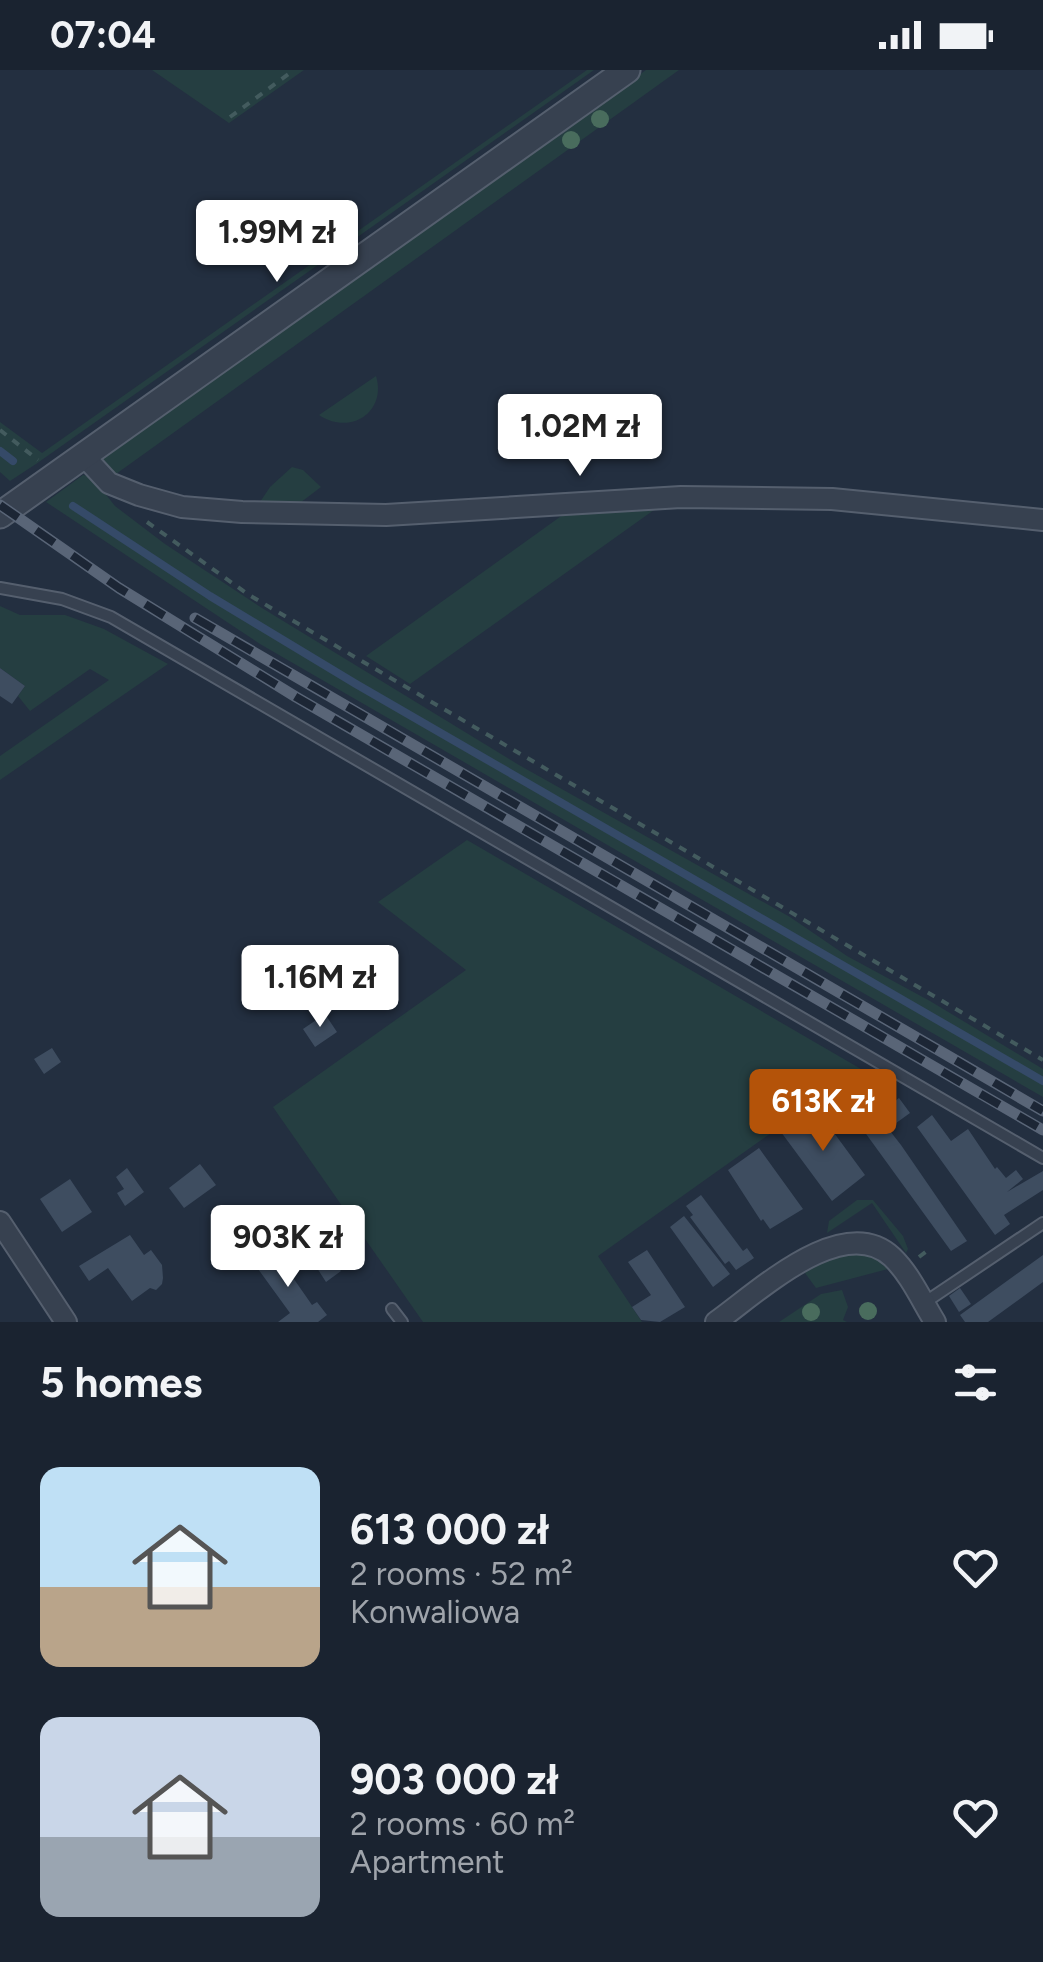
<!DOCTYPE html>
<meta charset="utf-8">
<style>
body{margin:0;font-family:Figtree,sans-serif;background:#272f3c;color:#f1f3f6;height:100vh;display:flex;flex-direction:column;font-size:38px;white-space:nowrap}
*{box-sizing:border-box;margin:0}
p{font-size:32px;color:#9fa4ab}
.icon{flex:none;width:55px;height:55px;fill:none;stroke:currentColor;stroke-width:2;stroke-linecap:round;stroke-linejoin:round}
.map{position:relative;height:1252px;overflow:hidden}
.panel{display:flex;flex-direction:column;background:#1a2330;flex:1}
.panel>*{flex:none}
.price{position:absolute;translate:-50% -85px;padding:0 22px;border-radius:10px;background:#fff;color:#222;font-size:32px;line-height:65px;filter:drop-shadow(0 2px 5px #0008)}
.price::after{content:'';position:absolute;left:50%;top:60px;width:30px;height:22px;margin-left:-15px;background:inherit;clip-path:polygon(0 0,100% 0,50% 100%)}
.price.current{background:#b45309;color:#fff}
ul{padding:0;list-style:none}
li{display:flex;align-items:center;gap:30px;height:250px;padding:0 40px}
li span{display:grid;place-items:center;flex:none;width:280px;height:200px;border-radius:20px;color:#555}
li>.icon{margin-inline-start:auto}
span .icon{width:120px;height:120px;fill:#fffc;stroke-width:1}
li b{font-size:42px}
h2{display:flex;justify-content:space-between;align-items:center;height:120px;padding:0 40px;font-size:42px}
.status{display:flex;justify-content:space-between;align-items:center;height:70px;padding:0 50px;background:#1a2330;direction:ltr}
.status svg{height:28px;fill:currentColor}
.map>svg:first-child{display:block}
</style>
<div class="status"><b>07:04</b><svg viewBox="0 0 49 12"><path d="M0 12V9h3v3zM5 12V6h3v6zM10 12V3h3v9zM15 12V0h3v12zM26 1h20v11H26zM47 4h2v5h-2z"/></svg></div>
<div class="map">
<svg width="1043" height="1252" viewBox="0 0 1043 1252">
<rect width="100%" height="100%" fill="#232f40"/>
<path fill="#253e41" d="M152,0H304L229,53Z
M587,0H594L36,394L10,411L0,402V352L42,383Z
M646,0H679L116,404L103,389Z
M376,306C387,342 350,366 319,345Z
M292,397L303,400L321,417L296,436L258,435L270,417Z
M83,405L92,407L115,436L165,474L262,538L519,695L790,847L847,886L930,931L1043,999V1027L260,574L46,432Z
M661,435L410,614L366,586L564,444Z
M0,536L20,545H65L104,559L168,594L0,710V686L109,610L90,599L30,641L18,626L25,616L0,598Z
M467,770L861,999L598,1186L642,1252H423L273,1037L466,900L378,832Z
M857,1130H873L903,1166L908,1179L906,1183L872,1133L827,1163L829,1151Z
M853,1181L873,1186L888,1199L816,1218L805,1203L832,1186Z
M842,1220L848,1237L843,1250L847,1252H779L821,1224Z"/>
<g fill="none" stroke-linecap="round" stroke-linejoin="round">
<path stroke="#354a68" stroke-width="8" d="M0,381L13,391
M73,436L210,526L356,614L1043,1011"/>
</g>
<path fill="#3e4d60" d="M0,598L25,616L12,634L0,626Z
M325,944L337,962L315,977L303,959Z
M52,978L61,992L44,1004L34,989Z
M847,1006L901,1075L967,1171L951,1181L832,1017Z
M899,1028L910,1043L892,1056L881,1042Z
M815,1037L865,1105L832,1131L781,1062Z
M932,1045L951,1071L968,1059L995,1099L997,1097L1006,1108L1016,1100L1023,1109L1007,1122L1043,1101V1120L1004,1145L1010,1154L995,1165L917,1057Z
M759,1078L803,1139L770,1159L763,1149L761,1151L728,1100Z
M200,1094L216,1115L184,1138L169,1118Z
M127,1098L144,1122L125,1136L117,1123L124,1119L116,1107Z
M70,1109L92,1142L62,1162L40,1129Z
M701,1125L743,1181L747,1178L754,1188L736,1200L729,1191L725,1194L690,1147L693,1145L686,1136Z
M684,1146L730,1204L713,1217L670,1157Z
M130,1165L144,1185L151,1180L162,1195L163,1208L162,1214L156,1220L150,1218L132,1231L108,1198L89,1211L79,1196Z
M273,1179L312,1235L317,1232L327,1245L318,1252H278L290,1243L253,1192Z
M647,1180L685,1237L660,1252L641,1250L632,1237L651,1225L628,1192Z
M1043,1185V1212L988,1252H965L960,1245Z
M332,1188L341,1201L326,1212L317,1198Z
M960,1218L971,1234L959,1242L949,1226Z"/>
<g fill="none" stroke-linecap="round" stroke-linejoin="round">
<defs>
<path id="service" d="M0,518L62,529L111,547L1043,1088
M924,1233L1043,1153
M392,1239L402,1252"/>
<path id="minor" d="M84,386L109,413L139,425L182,437L242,442L386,445L681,427L832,429L1043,450
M0,1152L66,1252
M716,1252C757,1223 843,1141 892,1187C910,1204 922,1231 935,1252"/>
<path id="tertiary" d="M0,445L627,0"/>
</defs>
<use href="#service" stroke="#555f6e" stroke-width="14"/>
<use href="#minor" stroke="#555f6e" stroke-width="24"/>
<use href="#tertiary" stroke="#555f6e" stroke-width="29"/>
<path stroke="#435b5e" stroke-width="4" stroke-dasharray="8 8" stroke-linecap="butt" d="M230,47L294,0
M0,360L38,390
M147,452L249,525L1043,990
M919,1187L931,1178"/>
<use href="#service" stroke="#374150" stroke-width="10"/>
<use href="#minor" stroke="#374150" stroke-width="20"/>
<use href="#tertiary" stroke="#374150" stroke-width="25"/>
<defs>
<path id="rail" d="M0,435L119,518L296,627L1043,1060
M195,548L1043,1041"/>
</defs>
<use href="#rail" stroke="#596577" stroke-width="11"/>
<use href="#rail" stroke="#1c2635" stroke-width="8" stroke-dasharray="22" stroke-linecap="butt"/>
</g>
<g fill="#496c5d">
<circle cx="600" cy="49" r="9"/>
<circle cx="571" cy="70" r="9"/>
<circle cx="868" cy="1241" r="9"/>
<circle cx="811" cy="1242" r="9"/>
</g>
</svg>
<b class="price" style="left:277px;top:215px">1.99M zł</b>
<b class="price" style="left:580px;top:409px">1.02M zł</b>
<b class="price" style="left:320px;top:960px">1.16M zł</b>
<b class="price current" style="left:823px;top:1084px">613K zł</b>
<b class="price" style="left:288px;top:1220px">903K zł</b>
</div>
<section class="panel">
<h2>5 homes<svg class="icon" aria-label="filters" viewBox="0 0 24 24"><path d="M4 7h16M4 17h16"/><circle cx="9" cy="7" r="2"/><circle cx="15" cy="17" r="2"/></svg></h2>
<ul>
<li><span style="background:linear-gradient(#bfe0f5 60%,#b9a48a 0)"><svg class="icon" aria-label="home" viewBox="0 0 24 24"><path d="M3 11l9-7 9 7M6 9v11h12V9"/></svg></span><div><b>613 000 zł</b><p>2 rooms · 52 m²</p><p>Konwaliowa</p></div><svg class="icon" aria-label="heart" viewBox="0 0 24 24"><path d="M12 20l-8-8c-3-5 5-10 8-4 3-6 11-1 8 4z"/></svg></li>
<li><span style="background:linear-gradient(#c9d6e8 60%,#9aa5b1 0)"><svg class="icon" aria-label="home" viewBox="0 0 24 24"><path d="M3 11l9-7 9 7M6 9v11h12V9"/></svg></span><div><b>903 000 zł</b><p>2 rooms · 60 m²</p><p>Apartment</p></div><svg class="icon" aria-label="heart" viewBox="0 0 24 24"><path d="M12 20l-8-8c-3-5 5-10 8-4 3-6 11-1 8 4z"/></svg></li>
</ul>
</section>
